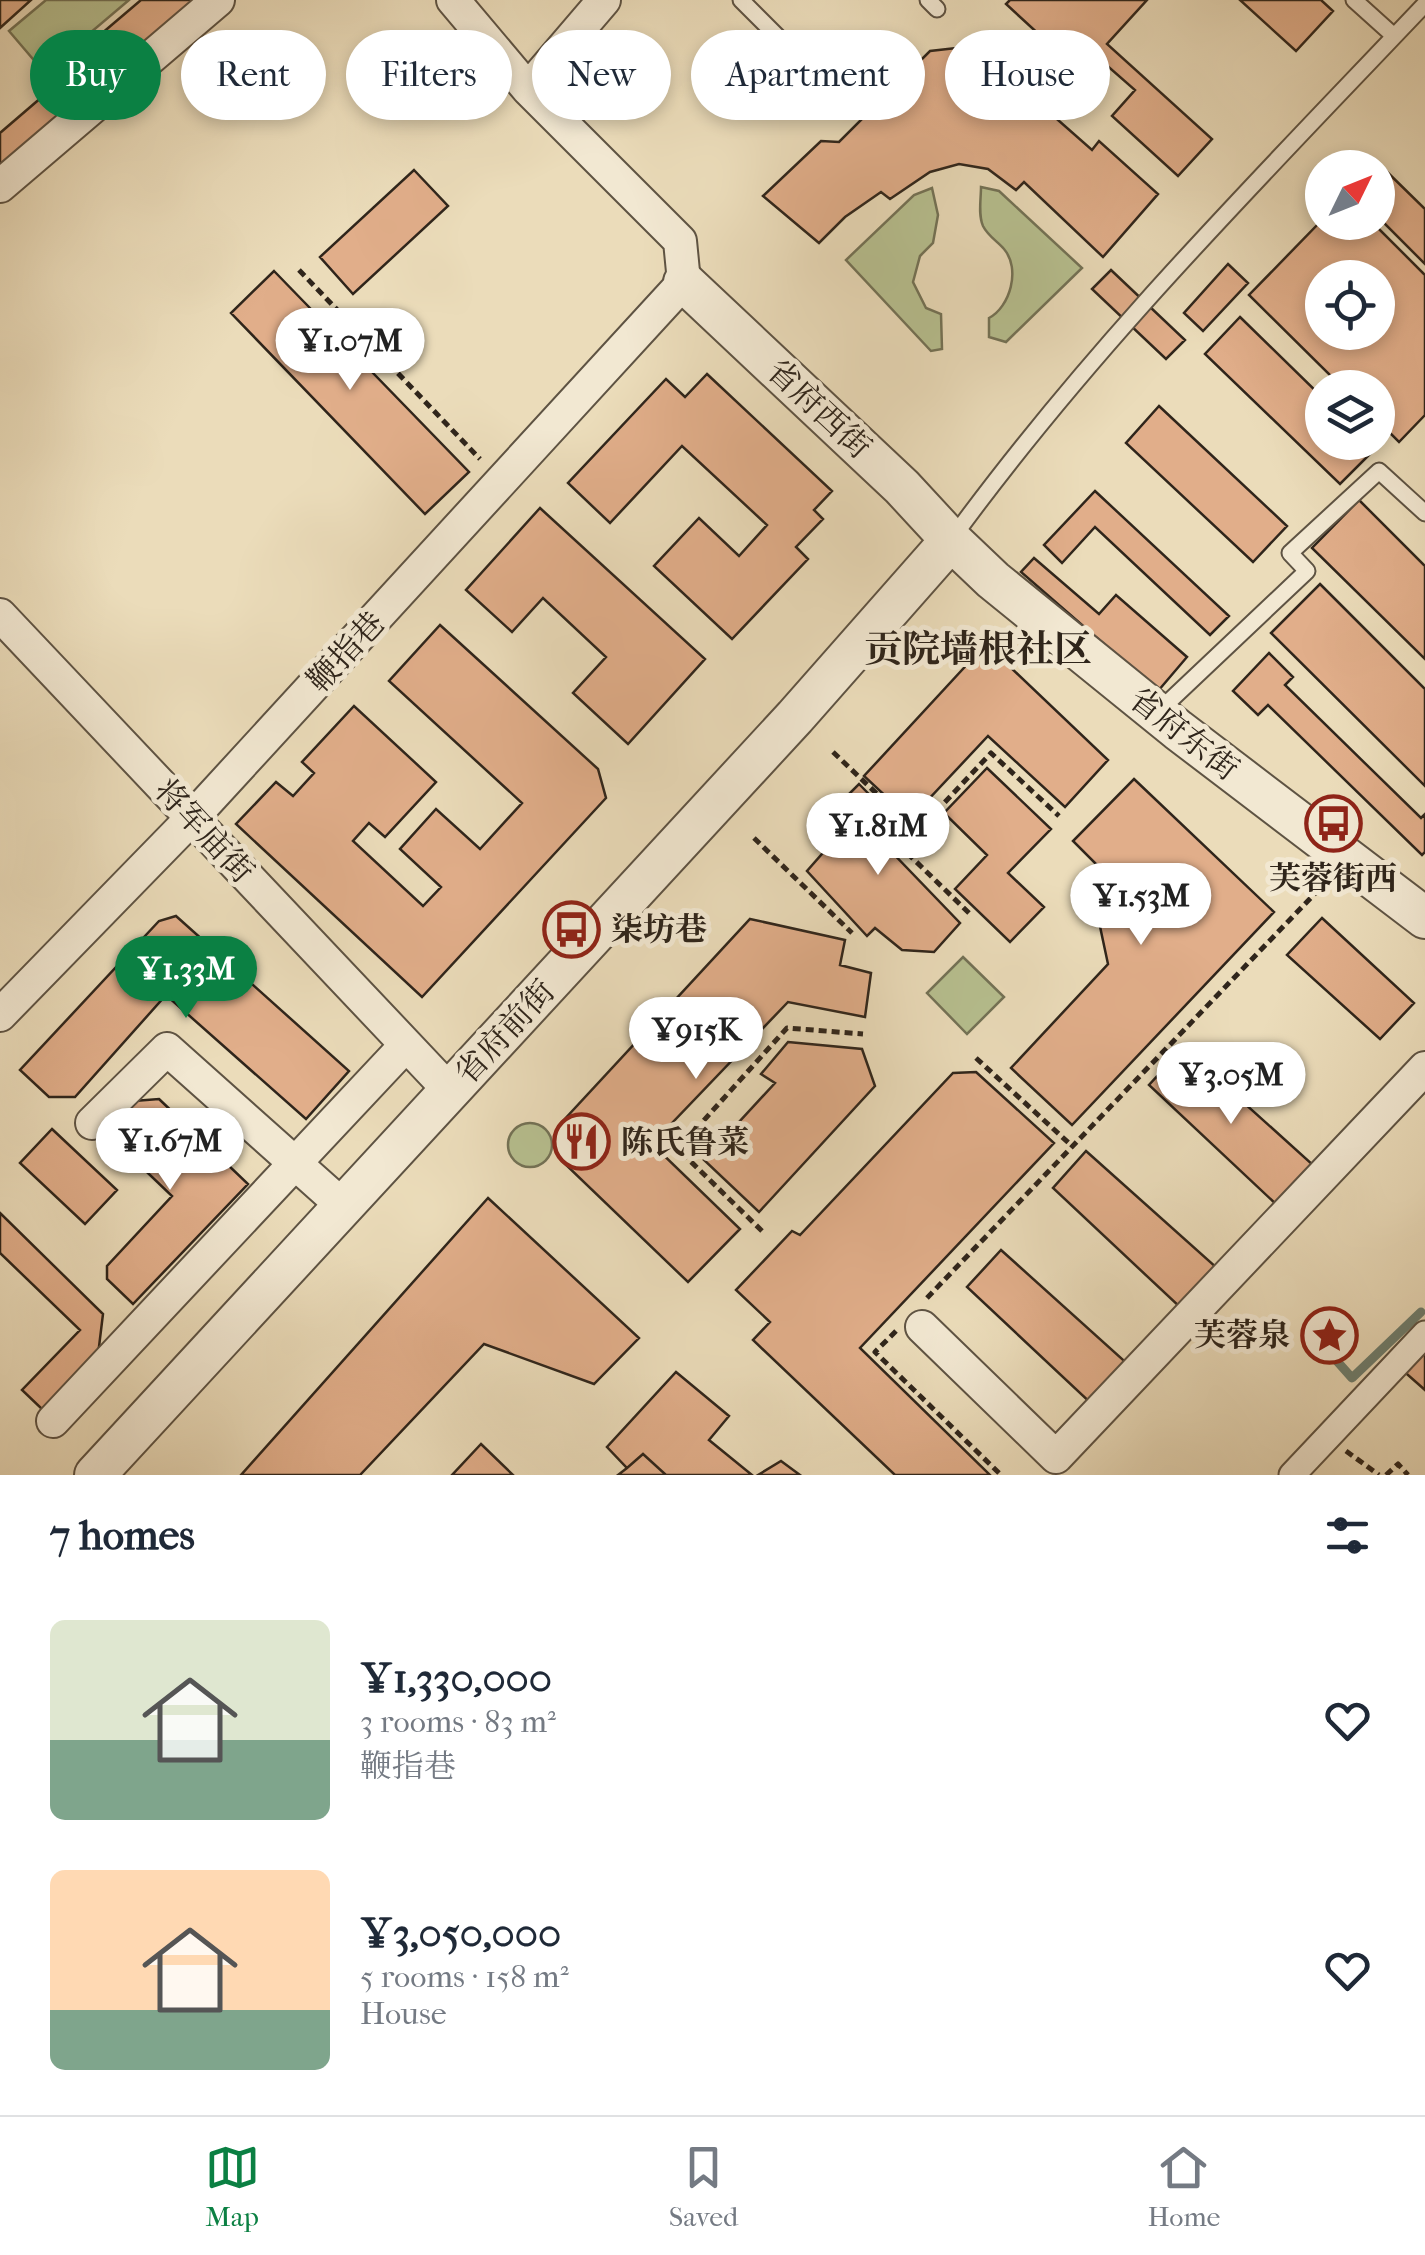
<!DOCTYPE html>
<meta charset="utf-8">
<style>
body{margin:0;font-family:"IM FELL French Canon","Noto Serif SC",serif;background:#f2f2f3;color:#1f2937;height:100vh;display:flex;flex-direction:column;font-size:38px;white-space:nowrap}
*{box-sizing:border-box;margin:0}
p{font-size:32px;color:#747a83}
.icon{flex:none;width:55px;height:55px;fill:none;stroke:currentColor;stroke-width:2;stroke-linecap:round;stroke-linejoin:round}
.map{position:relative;height:1475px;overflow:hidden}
.panel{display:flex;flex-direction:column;background:#fff;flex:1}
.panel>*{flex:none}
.hud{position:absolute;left:30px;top:30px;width:1365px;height:90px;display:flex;gap:20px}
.needle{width:65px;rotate:47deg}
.controls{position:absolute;left:1305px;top:150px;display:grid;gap:20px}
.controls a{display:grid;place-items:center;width:90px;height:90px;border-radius:50%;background:#fff;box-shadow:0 5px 15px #0003;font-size:50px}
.price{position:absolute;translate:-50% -85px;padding:0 22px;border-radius:35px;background:#fff;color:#222;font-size:32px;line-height:65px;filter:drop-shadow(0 2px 5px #0008)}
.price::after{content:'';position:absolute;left:50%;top:60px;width:30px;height:22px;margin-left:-15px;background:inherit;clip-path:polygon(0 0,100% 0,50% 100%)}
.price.selected{background:#0b8043;color:#fff}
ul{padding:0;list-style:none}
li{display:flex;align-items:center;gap:30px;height:250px;padding:0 50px}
li span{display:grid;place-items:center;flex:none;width:280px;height:200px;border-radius:15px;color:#555}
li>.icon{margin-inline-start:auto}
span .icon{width:120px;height:120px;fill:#fffc;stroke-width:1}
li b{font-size:42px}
h2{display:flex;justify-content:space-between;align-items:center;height:120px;padding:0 50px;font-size:42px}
.chip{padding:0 35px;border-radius:45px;background:#fff;box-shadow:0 5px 15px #0003;font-size:35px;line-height:90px}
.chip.selected{background:#0b8043;color:#fff}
.dock{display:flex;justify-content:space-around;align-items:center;height:140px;border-top:2px solid #e0e1e3;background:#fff;font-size:28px;color:#747a83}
.dock a{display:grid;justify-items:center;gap:5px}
.dock .selected{color:#0b8043}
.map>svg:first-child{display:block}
</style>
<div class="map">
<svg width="1425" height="1475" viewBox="0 0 1425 1475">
<rect width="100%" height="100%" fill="#ebdcba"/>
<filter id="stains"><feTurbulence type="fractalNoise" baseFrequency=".002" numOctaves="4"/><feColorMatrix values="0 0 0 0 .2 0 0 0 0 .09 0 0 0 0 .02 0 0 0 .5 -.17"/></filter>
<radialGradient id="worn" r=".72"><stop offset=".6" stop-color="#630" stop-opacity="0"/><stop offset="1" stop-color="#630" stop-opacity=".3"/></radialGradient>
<path fill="#b7c090" stroke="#737256" stroke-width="2.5" d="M46,0H129L44,72L9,31Z
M981,187L999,191L1082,268L1006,342L989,337V318C1010,307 1021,269 1004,249C997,241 988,236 983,226C978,215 981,199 981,187Z
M932,188L938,215L933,243L920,256L913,282L926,308L941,314L942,349L931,351L846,260L914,195Z
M963,957L1004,997L967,1034L927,993Z
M508 1145a22 22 0 1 1 44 0a22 22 0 1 1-44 0Z"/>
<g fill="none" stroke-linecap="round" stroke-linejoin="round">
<path stroke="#6f8071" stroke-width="9" d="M1311,1332L1352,1378L1421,1312"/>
</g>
<path fill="#e1ae8a" stroke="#2f251b" stroke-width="2.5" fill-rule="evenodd" d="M0,0H31L0,28Z
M141,0H196L0,166V133L64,78L67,63Z
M1010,0H1147L1107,44L1212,139L1178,176L1112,116L1135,90L1095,55L1080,72L1006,4Z
M1240,0H1321L1333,11L1296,51Z
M974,46L1092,150L1099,141L1158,194L1103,257L1024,182L1016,190L988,169L959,164L930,172L890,199L881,192L845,217L819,243L763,196L821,141L839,142L930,51Z
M1379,164L1425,209V264L1378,217L1376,168Z
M414,170L448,206L353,294L320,257Z
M1322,220V222H1372L1425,275V415L1399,442L1378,421V388H1343L1249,295ZM1322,278H1378V332H1322Z
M1228,264L1248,283L1203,331L1184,313Z
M1111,270L1185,340L1166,359L1092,289Z
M274,271L469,472L425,514L231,313Z
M1240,317L1322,397V442H1370L1376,448L1340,484L1205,354Z
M707,374L832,491L814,510L823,519L796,547L808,559L732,639L654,566L699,518L739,556L767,525L682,446L610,523L568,483L666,379L685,397Z
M1159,406L1287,526L1253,562L1126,443Z
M1095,491L1229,616L1210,635L1095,527L1062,563L1044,545Z
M1359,500L1425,566V659L1312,548Z
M540,508L705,659L628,744L573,693L606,657L543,598L512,632L466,590Z
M1034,558L1099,614L1116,595L1187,657L1158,691L1021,572Z
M1320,584L1425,689V786L1271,633Z
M440,625L598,769L606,798L422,997L236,824L276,782L293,796L314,773L302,762L354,706L436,782L385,837L369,823L353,841L423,906L441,887L400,849L436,809L480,849L522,803L389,681Z
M986,644L1108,760L1065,807L988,736L910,819L864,776Z
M1269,653L1293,677L1285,685L1421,818L1425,814V852L1422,855L1268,705L1258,715L1233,691Z
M987,768L1051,829L1008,873L1044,907L1010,942L955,889L987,855L944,813Z
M1134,779L1274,912L1072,1125L1011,1068L1108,964L1098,917L1122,890L1073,841Z
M859,784L903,829L886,846L960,923L934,952L902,950L875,928L867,936L807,871L835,839L819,824Z
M176,916L349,1071L306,1119L166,995L75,1097H49L20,1070L159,921Z
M1322,918L1414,1003L1380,1039L1287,955Z
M750,919L845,940L840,965L871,973L865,1017L788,1002L652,1144L740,1229L688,1282L563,1162V1121Z
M788,1042L862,1049L875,1086L759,1212L704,1160L775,1083L761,1074Z
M1183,1048L1313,1165L1278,1206L1149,1085Z
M976,1072L1054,1143L860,1348L990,1475H895L753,1340L770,1322L736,1290L792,1231L800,1235L953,1073Z
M159,1099L248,1184L133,1304L107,1279V1266L172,1196L127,1153L117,1126L134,1101Z
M52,1129L117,1190L85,1224L20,1163Z
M1086,1151L1217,1268L1182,1309L1053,1188Z
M488,1198L639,1338L594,1384L484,1344L360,1475H241Z
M0,1213L103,1314L98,1355L44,1411L22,1390L80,1330L0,1253Z
M1001,1250L1131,1367L1096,1408L967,1287Z
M1425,1341V1390L1400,1368Z
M676,1372L729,1416L709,1440L752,1475H666L643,1454L627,1468L607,1447Z
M481,1444L513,1475H452Z
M643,1454L666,1475H618L627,1468Z
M781,1461L800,1475H758Z"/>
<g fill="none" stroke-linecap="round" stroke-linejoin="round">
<defs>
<path id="service" d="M741,0L846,105
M928,0L937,9
M1354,0L1394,36
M951,540C1092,346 1261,177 1425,4
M1160,710L1307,571L1290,553L1379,471L1425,513"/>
<path id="pedestrian" d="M1292,1475L1425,1334"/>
<path id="minor" d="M528,89L604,0
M0,186L218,0
M0,615L450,1091
M0,1015L192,818L684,282L680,241L528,89L453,0
M92,1123L167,1049L343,1206
M922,1327L1056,1457L1425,1068
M53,1421L406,1045"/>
<path id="tertiary" d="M684,282L902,487L951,540L993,580L1178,730L1425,918
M95,1475L795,717L951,540"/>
</defs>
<use href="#service" stroke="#5e5343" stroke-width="19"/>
<use href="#pedestrian" stroke="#5e5343" stroke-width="29"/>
<use href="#minor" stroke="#5e5343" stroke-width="36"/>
<use href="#tertiary" stroke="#5e5343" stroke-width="44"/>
<path stroke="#2f251b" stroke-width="5" stroke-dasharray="8 5" stroke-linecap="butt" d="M299,270L480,459
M833,752L917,832
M754,838L852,933
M969,913L902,848L991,753L1059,816
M976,1058L1072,1146
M762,1231L678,1149L787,1028L863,1034
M927,1298L1325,883
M896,1331L875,1352L1001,1475
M1346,1451L1379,1475
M1386,1475L1398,1464L1408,1475"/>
<use href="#service" stroke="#f2e8d2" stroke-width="15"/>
<use href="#pedestrian" stroke="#f2e8d2" stroke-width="25"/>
<use href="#minor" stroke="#f2e8d2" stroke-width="32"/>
<use href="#tertiary" stroke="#f2e8d2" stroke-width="40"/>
</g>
<defs>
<symbol id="bus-ring" viewBox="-11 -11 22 22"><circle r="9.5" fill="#f2e8d2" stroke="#8f2418" stroke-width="1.5"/><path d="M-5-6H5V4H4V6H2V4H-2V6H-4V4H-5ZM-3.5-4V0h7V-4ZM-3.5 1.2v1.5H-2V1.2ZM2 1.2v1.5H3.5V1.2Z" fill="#8f2418"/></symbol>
<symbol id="restaurant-ring" viewBox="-11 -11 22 22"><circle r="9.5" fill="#f2e8d2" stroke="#8f2418" stroke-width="1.5"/><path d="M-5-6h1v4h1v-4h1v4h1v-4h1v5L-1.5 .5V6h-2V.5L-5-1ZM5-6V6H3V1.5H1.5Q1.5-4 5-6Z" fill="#8f2418"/></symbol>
<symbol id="sight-ring" viewBox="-11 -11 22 22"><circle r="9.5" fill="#f2e8d2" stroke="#8f2418" stroke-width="1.5"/><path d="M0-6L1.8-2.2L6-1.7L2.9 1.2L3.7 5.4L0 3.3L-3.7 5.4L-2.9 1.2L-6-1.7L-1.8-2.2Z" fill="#8f2418"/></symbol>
</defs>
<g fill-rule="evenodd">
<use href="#bus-ring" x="1302" y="792" width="63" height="63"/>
<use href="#bus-ring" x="540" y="898" width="63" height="63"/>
<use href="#restaurant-ring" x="550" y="1110" width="63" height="63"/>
<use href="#sight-ring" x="1298" y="1304" width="63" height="63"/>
</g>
<g text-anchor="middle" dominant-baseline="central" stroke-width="10" stroke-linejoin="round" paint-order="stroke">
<g font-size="32" fill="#2f251b" stroke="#f2e8d2">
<text transform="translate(819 409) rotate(43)">省府西街</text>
<text transform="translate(346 652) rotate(-47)">鞭指巷</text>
<text transform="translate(1184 734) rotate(38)">省府东街</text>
<text transform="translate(204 831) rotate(47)">将军庙街</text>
<text transform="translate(505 1032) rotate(-47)">省府前街</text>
</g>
<g font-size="32" font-weight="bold" fill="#2f251b" stroke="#f2e8d2" text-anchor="start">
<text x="1333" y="878" text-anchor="middle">芙蓉街西</text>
<text x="611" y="929">柒坊巷</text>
<text x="621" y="1142">陈氏鲁菜</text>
<text x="1290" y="1335" text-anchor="end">芙蓉泉</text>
</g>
<g font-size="38" font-weight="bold" fill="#2f251b" stroke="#f2e8d2">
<text x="978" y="649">贡院墙根社区</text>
</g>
</g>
<rect width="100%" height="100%" filter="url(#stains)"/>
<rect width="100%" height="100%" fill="url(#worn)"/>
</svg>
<div class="controls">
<a><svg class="needle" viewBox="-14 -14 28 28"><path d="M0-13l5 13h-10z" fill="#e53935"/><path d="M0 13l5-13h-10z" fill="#747a83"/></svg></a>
<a><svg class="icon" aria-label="locate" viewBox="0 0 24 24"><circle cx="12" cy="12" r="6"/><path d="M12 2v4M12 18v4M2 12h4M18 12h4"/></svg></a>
<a><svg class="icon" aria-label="layers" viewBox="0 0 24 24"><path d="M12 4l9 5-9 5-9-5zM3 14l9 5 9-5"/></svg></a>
</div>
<b class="price" style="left:350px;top:393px">¥1.07M</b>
<b class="price" style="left:878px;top:878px">¥1.81M</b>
<b class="price" style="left:1141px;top:948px">¥1.53M</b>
<b class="price selected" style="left:186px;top:1021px">¥1.33M</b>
<b class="price" style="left:696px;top:1082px">¥915K</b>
<b class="price" style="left:1231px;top:1127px">¥3.05M</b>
<b class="price" style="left:170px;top:1193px">¥1.67M</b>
<div class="hud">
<a class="chip selected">Buy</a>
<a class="chip">Rent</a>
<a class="chip">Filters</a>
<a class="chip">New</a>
<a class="chip">Apartment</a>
<a class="chip">House</a>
</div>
</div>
<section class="panel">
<h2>7 homes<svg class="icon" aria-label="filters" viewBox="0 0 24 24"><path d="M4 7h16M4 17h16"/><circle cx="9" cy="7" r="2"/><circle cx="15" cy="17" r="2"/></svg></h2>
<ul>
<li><span style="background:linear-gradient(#dfe7d0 60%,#7fa58c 0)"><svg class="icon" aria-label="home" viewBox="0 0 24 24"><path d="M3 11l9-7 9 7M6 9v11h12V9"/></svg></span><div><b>¥1,330,000</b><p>3 rooms · 83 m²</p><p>鞭指巷</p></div><svg class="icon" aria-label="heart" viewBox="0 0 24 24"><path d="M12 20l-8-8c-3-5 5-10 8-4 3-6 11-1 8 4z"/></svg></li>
<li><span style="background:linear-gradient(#ffd9b3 70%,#7fa58c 0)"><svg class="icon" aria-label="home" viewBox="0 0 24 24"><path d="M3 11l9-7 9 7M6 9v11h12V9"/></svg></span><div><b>¥3,050,000</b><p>5 rooms · 158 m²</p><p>House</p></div><svg class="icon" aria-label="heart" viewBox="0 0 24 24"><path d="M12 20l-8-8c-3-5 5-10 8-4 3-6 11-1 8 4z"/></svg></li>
</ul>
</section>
<nav class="dock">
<a class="selected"><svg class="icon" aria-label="map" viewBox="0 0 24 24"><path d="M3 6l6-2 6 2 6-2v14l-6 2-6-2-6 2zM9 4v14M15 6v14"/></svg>Map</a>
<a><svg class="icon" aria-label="saved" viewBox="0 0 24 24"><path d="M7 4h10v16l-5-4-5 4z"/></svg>Saved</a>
<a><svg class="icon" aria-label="home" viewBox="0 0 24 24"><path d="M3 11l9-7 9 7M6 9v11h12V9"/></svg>Home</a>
</nav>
